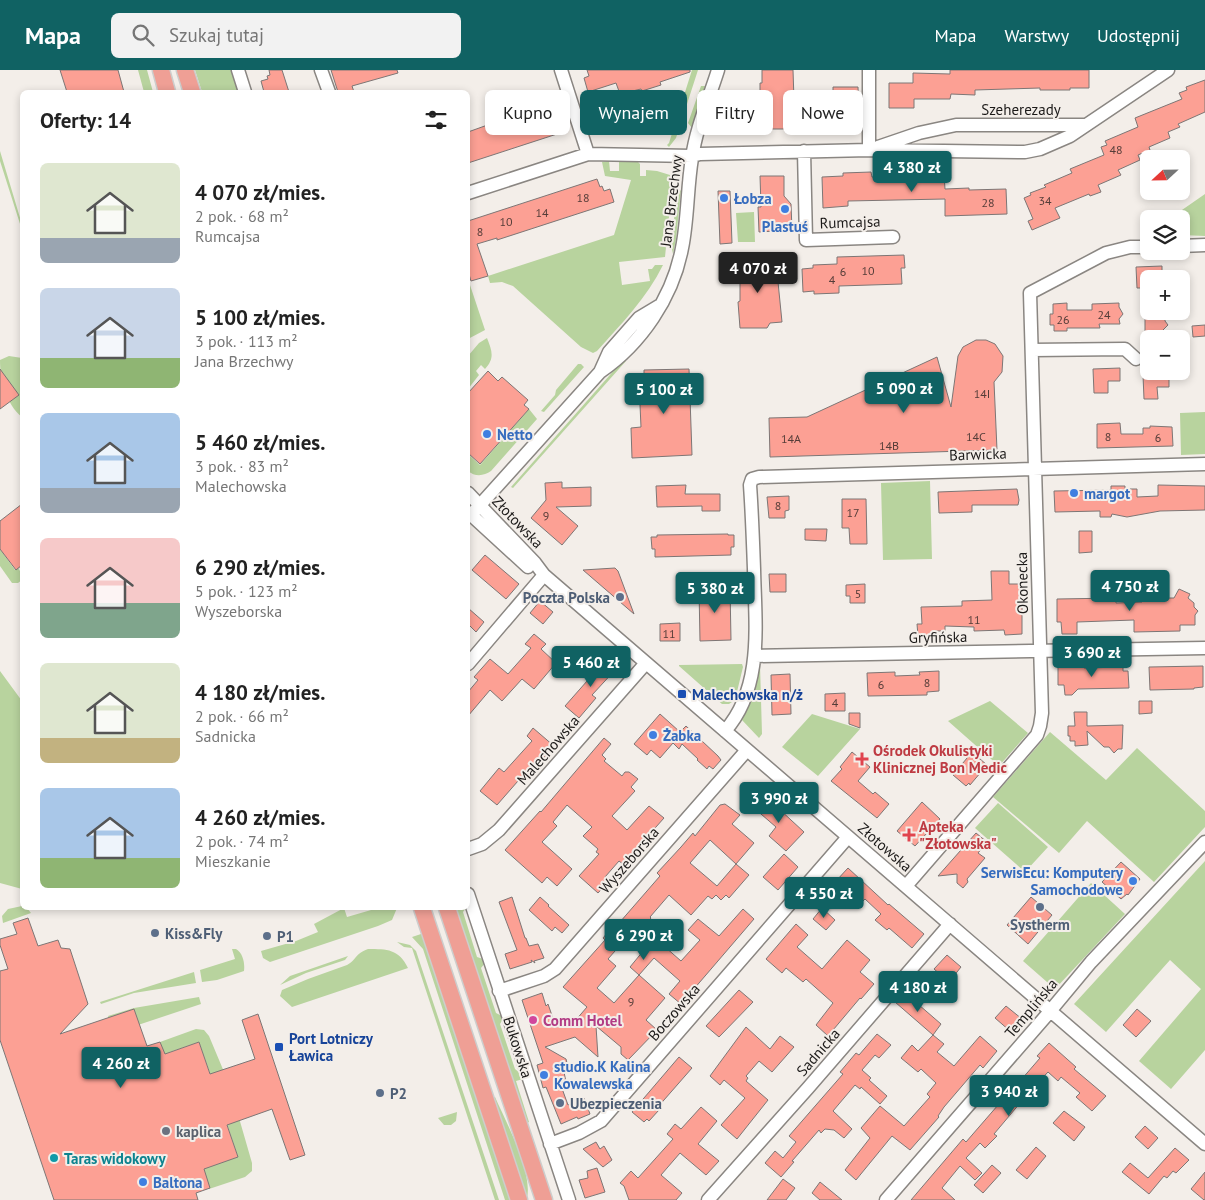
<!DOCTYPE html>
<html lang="pl">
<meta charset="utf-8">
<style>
body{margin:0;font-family:"PT Sans",sans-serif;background:#f2f2f2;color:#222;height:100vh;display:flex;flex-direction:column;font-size:19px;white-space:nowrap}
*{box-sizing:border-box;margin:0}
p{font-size:16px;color:#767676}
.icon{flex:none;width:28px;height:28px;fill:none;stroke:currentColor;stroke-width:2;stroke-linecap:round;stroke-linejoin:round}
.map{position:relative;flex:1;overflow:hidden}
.side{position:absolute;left:20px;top:20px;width:450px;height:820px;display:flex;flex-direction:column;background:#fff;border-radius:8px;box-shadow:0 2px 8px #0003}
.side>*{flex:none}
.hud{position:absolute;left:485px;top:20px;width:475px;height:45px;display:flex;gap:10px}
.needle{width:32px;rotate:248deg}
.controls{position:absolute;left:1140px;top:80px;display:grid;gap:10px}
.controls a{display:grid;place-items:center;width:50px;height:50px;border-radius:8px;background:#fff;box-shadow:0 2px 8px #0003;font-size:25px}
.price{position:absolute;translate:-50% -42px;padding:0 11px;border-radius:5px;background:#106263;color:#fff;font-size:16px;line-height:32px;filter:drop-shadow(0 1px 2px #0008)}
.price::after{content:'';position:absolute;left:50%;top:30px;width:15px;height:11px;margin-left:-8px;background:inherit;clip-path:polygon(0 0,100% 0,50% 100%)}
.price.current{background:#222;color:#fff}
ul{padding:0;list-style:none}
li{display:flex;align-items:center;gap:15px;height:125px;padding:0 20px}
li span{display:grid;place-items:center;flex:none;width:140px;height:100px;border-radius:8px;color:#555}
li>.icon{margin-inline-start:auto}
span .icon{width:60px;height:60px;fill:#fffc;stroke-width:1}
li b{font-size:21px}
h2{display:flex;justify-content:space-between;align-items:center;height:60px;padding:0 20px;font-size:21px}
.chip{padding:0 18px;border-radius:8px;background:#fff;box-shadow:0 2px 8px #0003;font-size:18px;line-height:45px}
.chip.current{background:#106263;color:#fff}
header{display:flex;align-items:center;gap:30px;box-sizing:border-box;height:70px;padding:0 25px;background:#106263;color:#fff}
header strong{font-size:24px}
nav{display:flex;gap:28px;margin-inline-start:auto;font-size:18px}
.search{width:350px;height:45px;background:#f2f2f2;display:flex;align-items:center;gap:12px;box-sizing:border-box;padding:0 18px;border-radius:8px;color:#767676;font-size:19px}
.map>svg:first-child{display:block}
</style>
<header>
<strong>Mapa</strong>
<div class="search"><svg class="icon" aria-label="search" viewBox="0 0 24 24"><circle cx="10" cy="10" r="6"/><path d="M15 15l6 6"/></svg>Szukaj tutaj</div>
<nav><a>Mapa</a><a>Warstwy</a><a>Udostępnij</a></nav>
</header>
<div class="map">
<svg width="1205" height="1130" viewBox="0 0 1205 1130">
<rect width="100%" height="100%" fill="#f3eee9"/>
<path fill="#b8d39e" d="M138,0H147L153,22H144Z
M195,0H232L240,22H202Z
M692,0H698L676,68L669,77L667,75L669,73Z
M701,16H705L692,58L688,53Z
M0,81L21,151H22V156L21,157L0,91Z
M609,91L610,101H619V92H638L640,94V106H646V100L657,101L670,105L672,107L670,132H668L667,137H670L665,187L619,192L622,215L650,211L648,199H652L655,195H663C647,228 621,254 597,281L593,283L581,277L513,216L502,212L490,213L488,206L614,165L631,110L605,106L602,92Z
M681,120L676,169L673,184L671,175L677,124Z
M1205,124V166L1181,165V149H1169Z
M754,142L755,172H738L736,143Z
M468,212H469L485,260L468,269Z
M487,268C492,281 495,288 485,299L481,295L476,301L479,305L468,319V286L479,273Z
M9,286L22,288V347C6,334 0,310 0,290Z
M624,289L626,291L513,418L511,417Z
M578,294H581L584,297L544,342L541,341L555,325L556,320Z
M529,339L537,349L491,401C484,406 475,407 468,401V384L480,395Z
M1205,342V384L1181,385L1180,343Z
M930,411L932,489L883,490L881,413Z
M0,479L15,500L18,498L22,504V510L18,513H12L0,496Z
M742,594L743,597L735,630L729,634H722L679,596V595Z
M760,595L762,664L759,668L742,650L751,627L757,599Z
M0,601L22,631V819L0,813Z
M990,631L1028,663L999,696L948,651Z
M812,644L860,659L818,706L782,677Z
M1050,662L1106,710L1137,678L1205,741V757L1154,812L1087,751L1059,783L993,727Z
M998,733L1048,777L1025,802L975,758Z
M1205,791V980L1171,1019L1139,991L1201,919L1170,890L1106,962L1074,934Z
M1091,813L1125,844L1055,919L1023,891Z
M22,836V838H27L31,843L3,853L2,846L8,839Z
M344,838L347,847L378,838H397L392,850L378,856L270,892L263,888L261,881L296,871L318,862L314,854Z
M456,838H466L463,842L477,887L483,889L485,893L481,898L496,943L502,946L503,949L500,954L515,999L521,1004L523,1009L516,1011L529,1052L527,1053Z
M421,864L423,865L510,1130H505L423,879L412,867Z
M397,872L410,875L416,881L499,1130H495L412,878L404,877Z
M232,879H236C243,883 245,893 244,901L217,910L202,912L200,900L235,889Z
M368,879C387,879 399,879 408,898L292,937L280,926L282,920L308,909L347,895C357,890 354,884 368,879Z
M348,886L345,890L306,903L280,915L290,906Z
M194,902L196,913L134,923L101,934L100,932Z
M199,927L201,934L114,963L108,946L134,938Z
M196,959L204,960L209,966L227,1009H212L199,972L170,982L165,986L160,972Z
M494,1027H495C506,1052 533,1102 527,1128Z
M237,1041L252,1093V1101L245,1107L209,1119L203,1097H209L238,1087L226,1051Z
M457,1042L456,1051L451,1055H444L438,1048Z"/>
<path fill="#fca094" stroke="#7d7675" d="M60,0H118L124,22H67Z
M269,0H282L289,22H264L261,11L268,9L267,6L270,5Z
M331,0H397L398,3L352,16L354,22H338Z
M587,0H690V2L660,12L661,15L642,21L641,19L620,24L616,13L588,22L584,8L589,6Z
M762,0H793L794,30L822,28V26H833V17H858L859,49L835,50L836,56L828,57V59H756L757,41H760V13H762Z
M950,0H1089V18H1070V20H1040V18L975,20V25L951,24L950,29H914V38H889V13H913V3L950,4Z
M1205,10V42L1178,54L1180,57L1168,62L1170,68L1149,77L1150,80L1138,85L1140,90L1118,100L1121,105L1098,115L1101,122L1090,126L1089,124L1055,138L1060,148L1032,160L1028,151L1033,149L1024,128L1031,125L1030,123L1046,117L1044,115L1072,103L1070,99L1104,85L1101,77L1107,75L1105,71L1138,57L1135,48L1182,29L1179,23L1187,20L1186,17Z
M556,36L560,48L555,49L557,56L555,57L557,64L468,93V62L507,48L508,51Z
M871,102L872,107L944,104L945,119L969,118V120L1006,119L1007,144L945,146V129L848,131V136L823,138L822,107L843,106V103Z
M760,106H784V126L791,134L792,160L759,162L758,137H761Z
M597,109L600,117L602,116L604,121L610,119L614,132L497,170V168L477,174L488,206L471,211L468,201V151Z
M718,121H730L732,173L720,174Z
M904,185L905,198H901L902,214L839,216V223L814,224V221L803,222L802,199L813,198V195L837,194V187Z
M780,193V212H778L782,252L770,253L767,258H740L738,232L740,231V212H730V196Z
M1162,196V209H1149V218H1137L1136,197Z
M1067,233V240H1092V234L1119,233V237L1123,244L1119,249L1120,254H1099L1100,258H1067V261H1054V255H1050V244H1053V234Z
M1152,241L1156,244L1165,243V251L1168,255L1162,261V269H1149V265H1145V244H1149Z
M1205,255V266L1193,267L1192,256Z
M976,270H986L995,274L1003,286L1002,302L994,312L997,380L770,387L769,348L807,347L937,287L951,337L958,286L963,277Z
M1120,298V311H1108V323H1094L1093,299Z
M0,299L19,325L0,339Z
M689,299L692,385L632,388L631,358L641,357L639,313L644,312V300Z
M488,301L498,311L502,307L528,330L524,335L529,339L480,394L468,383V323Z
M1169,304V317H1157L1158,329H1144L1143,305Z
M1120,353L1121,364H1143V358H1150V356L1172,357L1173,376L1097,378V354Z
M562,412V418L591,417V436L556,437L578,456L562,475L531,448L546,430L545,413Z
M686,415L685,424H720V441H702V436L657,437L656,416Z
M1158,415L1205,416V440L1160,441L1127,447L1112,444L1111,447H1100V441L1055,442L1054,421L1111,420V416H1125V419H1137V427L1158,426Z
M1017,419L1019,430L1018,435H972V442L939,443L938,422Z
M789,426V440L785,441V448H769L767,427Z
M842,429H866L867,474H850L849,458H842Z
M22,434V495L16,500L0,479V451Z
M805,459H827L826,471L805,470Z
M1079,461H1092V482L1079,483Z
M728,464V465H734V477H731V485L655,487V479H652L651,467H657V465Z
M485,485L519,514L506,529L472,500Z
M615,498L618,501L634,544L583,500Z
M991,501H1009V514H1022V564L1005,565L1004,560L974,561V557L945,556V561H934V566H918L917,554H922L921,537L962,536V531L992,530Z
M769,504H786V522H770Z
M865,514V533H850V526H846V515Z
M730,518L731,570L700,571L699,519Z
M1141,519H1157V528H1174L1179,519L1190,524L1188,528L1194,533V537L1198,541L1195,545V555H1180V561L1134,562V550L1077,552V564H1062L1061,552H1057V529L1116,528V533L1142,532Z
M540,531L553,542L543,554L530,543Z
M468,538L484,552L476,562L468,554Z
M680,553V571H660V554Z
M534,564L546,574L541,579L556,593L534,619L522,609L502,631L490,620L468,646V622L478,610L474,607L490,589L508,604L531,578L525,574Z
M602,586L616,599L592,625L596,628L579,648L565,636L595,602L591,599Z
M1084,596V598L1123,597V601H1128L1129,618L1078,619L1072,625H1065L1064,615H1058V597Z
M1203,596V617L1194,618V619L1150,620L1149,597Z
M939,601V621L927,622V625L868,626L867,603L895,602V606L920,605L919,602Z
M790,604L791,644L772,645L771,605Z
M845,623V641H825V624Z
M1139,631H1152V643L1139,644Z
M1074,642H1087V656L1123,655L1122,679H1118L1114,683L1109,677H1104L1087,661L1088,675L1075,676V671H1070V666H1068V656H1075Z
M849,643H860V658L849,654Z
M660,644L680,662L686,656L718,686L721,690L713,699L709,696L707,699L697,690L698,689L682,674L679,679L673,673L660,688L651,680L647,685L634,674Z
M533,658L554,676L535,698L532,695L497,735L480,721L499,698L504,702L532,671L527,666Z
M604,668L611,674L602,685L606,689L604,691L622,706L625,702H629L638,709L631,717L635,721L612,746L627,760L649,736L664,748L623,794L619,791L605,807L609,811L598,823L579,806L599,784L596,782L598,779L583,766L592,757L567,735L553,752L557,756L542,772L572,799L557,816L547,807L542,813L505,780L540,741L541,742Z
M852,682L870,697L858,711L873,724L875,722L889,734L877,748L831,711L842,699L840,697Z
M972,682L987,695L970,715L969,713L966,716L953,705Z
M765,726L804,762L786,781L769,766L776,757L754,738Z
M922,732L940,749L915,776L897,761Z
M725,734L740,745L732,754L754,773L736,794L710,770L690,793L717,816L736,794L749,805L729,828L726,825L721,830L716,825L712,829L708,826L691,845L669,825L650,847L651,848L641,860L637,856L608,889L616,896L597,918L614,933L639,905L630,897L658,863L668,872L664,876L681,891L700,870L688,860L698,849L719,866L743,839L754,849L681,934L669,924L680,911L654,888L639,905L665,928L646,950L657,960L628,990L621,984V977L596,956L598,987L575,967L545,977L566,989L569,1001L564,1002L566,1012L560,1013L568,1035L584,1028L590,1044L578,1049L577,1047L561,1054L546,1017L543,1018L537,995L543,993L522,930L542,923L546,936L548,934L556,957L575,951L587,937L563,917L605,870L603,868L618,850L620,852L660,806L657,803L681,777L693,763L695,766L720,735Z
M976,763L987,772L978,783L985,788L967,809L968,812L963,818L957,813V804L938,806Z
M784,784L798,797L778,820L763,807Z
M1121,792L1140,809L1128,825L1127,824L1121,829L1102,812Z
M848,798L888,835L889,834L924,864L912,878L889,858L887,860L875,850L881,844L865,829L861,833L836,811Z
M512,827L525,868H526L529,876L538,874L544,888L534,891L535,893L531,890L532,892L510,899L505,884L517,880L499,832Z
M540,827L549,835L548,836L569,855L562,863L555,857L552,861L529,840Z
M1031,827L1052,845L1028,874L1007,855Z
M822,838L835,850L826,860L813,849Z
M28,848L38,876L58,870L61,878L70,879L88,934L60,964L134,939L147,976L160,972L165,984L199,972L210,1004L255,989L242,950L258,944L305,1085L290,1090L272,1039L227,1055L238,1087L204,1099L210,1118L196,1123L198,1130H54L0,970V901L8,899L0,875V869L17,864L13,853Z
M796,854L808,865L797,877L822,899L847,870L870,890L860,902L874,914L861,929L860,928L828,966L816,955L833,933L806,909L803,912L786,898L782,903L766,889Z
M947,885L961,897L949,912L934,899Z
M739,920L753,932L719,967L706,956Z
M904,922L941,954L933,965L895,932Z
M1006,936L1022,949L1010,961L995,948Z
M1137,939L1151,951L1136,967L1123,955Z
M746,957L770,979L780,966L794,977L772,1002L759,991L746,1006L748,1008L746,1011L768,1030L737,1069L721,1055L745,1028L724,1010L720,1015L710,1006Z
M877,964L891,975L879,988L875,985L862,1000L871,1008L869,1010L887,1026L880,1034L861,1017L860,1019L855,1015L833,1041L852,1059L844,1068L834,1060L825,1059L821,1063L819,1060L792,1091L794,1092L781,1107L765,1093L775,1081L783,1088L796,1072L789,1066L843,1004L840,1002L856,983L859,985Z
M933,965L944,974L937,982L954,996L980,966L997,981L983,998L980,995L944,1037L938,1046L939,1047L910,1080L892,1066L856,1110L845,1100L870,1068L861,1058L880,1036L904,1056L930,1027L927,1024L936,1013L921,999L918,1002L901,988L912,975L918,981Z
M1049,973L1076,997L1074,999L1106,1026L1092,1041L1076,1027L1080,1023L1061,1007L1058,1011L1048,1002L1034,1017L1046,1027L1038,1036L1026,1026L994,1064L997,1066L985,1078L980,1073L966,1088L982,1103L975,1110L960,1096L942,1118L955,1130H911L963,1069L966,1072L1005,1027L1001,1023L1009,1014L1013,1019L1021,1010L1040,988L1037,986Z
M679,987L692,998L657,1038L659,1040L649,1051L647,1049L644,1052L632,1042Z
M701,1037L717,1051L698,1074L719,1091L706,1105L680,1083L661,1105L682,1123L676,1130H629L624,1116L620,1113L631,1101L638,1108L673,1069L667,1064L675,1054L681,1059Z
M1064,1041L1085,1057L1074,1071L1053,1053Z
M1145,1056L1158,1068L1148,1079L1135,1067Z
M596,1072L600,1079L604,1076L612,1090L603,1097L583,1079Z
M1036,1077L1046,1086L1027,1109L1016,1100Z
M1175,1078L1189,1090L1176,1103L1173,1101L1167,1108L1164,1106L1149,1124L1122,1102L1130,1093L1148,1108Z
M992,1095L1001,1103L983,1123L974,1115Z
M597,1098L605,1122L585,1128L579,1110L588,1108L587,1101Z
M1205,1102V1130H1204L1191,1119Z
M783,1109L795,1118L786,1130H767Z
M820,1112L842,1130H820L812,1123Z"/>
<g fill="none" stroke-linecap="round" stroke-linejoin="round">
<defs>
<path id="minor" d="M238,0L245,22
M321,0L329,22
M561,0L588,84
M878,77L919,63L956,55H1086
M869,80V0
M804,81L806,170L893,167
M468,123L588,84L692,86L700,84L869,80L1025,82L1040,79L1070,66L1168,0
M1181,176L1205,175
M1032,280L1125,279L1136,289
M600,302L609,282L639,248L659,236
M468,423L535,493L544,505L1205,1074
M468,442L528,497
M471,445L600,302C641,274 673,227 682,178C688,149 687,118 692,88C696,58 709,29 718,0
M755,586L1205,578
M468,594L544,505
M725,661C764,617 755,553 754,499C753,471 752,443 750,415L752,409L759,407L1205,394
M468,779L482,774L499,760L646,593
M906,816L1037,665L1040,656L1042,643L1030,223L1106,183L1130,177H1149
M468,824L569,1130
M499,921L544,906L555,899L747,680
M550,1074L579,1063L601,1051L848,767
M708,1130L808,1018L950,854
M886,1130L1046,946L1091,892L1205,772"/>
<path id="major" d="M161,0L167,22
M185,0L192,22
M422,838L519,1130
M447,838L544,1130"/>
</defs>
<use href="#minor" stroke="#8a8682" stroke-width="15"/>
<use href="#major" stroke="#cdcdcc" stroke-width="19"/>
<use href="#minor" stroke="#fff" stroke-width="12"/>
<use href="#major" stroke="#ef9f95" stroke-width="16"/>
</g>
<g fill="#3f7fe0" stroke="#f3eee9" stroke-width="2">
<circle cx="724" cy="128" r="5"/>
<circle cx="785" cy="139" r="5"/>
<circle cx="487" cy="364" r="5"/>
<circle cx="1074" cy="423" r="5"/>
<circle cx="653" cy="665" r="5"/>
<circle cx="1133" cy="811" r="5"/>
<circle cx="544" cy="1005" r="5"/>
<circle cx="143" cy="1112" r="5"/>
</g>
<g fill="#5c6f8a" stroke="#f3eee9" stroke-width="2">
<circle cx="620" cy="527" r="5"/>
<circle cx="1040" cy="837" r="5"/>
<circle cx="155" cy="863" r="5"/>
<circle cx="267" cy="866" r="5"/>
<circle cx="380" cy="1023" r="5"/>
<circle cx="560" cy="1033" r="5"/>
</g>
<g fill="#1a4fb4" stroke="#f3eee9" stroke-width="2">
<rect x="677" y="619" width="10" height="10" rx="2.5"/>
<rect x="274" y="972" width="10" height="10" rx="2.5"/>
</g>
<g fill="#e0444e" stroke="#f3eee9" stroke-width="2">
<path d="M859.5 681.5h5v5h5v5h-5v5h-5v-5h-5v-5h5z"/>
<path d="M906.5 757.5h5v5h5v5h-5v5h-5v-5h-5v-5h5z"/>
</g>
<circle fill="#d1479c" stroke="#f3eee9" stroke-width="2" cx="533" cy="950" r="5"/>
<circle fill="#6b7280" stroke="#f3eee9" stroke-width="2" cx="166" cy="1061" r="5"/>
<circle fill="#0f9aa8" stroke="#f3eee9" stroke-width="2" cx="54" cy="1088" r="5"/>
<g text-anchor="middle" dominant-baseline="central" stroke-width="4" stroke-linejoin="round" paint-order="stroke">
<g font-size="12" fill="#543c38">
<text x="1116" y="79">48</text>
<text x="583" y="127">18</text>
<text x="1045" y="130">34</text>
<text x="988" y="132">28</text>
<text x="542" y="142">14</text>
<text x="506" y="151">10</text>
<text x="480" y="161">8</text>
<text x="868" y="200">10</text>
<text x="843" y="201">6</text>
<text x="832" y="209">4</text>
<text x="1104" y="244">24</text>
<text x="1063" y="249">26</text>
<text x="982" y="323">14I</text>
<text x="976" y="366">14C</text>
<text x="1108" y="366">8</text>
<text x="1158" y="367">6</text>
<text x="791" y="368">14A</text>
<text x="889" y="375">14B</text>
<text x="778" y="435">8</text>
<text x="853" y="442">17</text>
<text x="546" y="445">9</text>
<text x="858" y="523">5</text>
<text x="974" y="549">11</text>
<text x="669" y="563">11</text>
<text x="927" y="612">8</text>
<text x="881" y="614">6</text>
<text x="835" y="632">4</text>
<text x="631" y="931">9</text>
</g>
<g font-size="15" fill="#1c1a19" stroke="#f3eee9">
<text x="1021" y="39">Szeherezady</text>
<text transform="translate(671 131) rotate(-83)">Jana Brzechwy</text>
<text transform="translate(850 152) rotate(-2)">Rumcajsa</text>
<text transform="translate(978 384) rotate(-2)">Barwicka</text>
<text transform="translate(518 452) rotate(46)">Złotowska</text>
<text transform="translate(1022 513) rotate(-91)">Okonecka</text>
<text transform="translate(938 567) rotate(-1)">Gryfińska</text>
<text transform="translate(548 680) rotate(-49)">Malechowska</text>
<text transform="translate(885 777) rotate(41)">Złotowska</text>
<text transform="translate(629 790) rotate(-49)">Wyszeborska</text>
<text transform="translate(1031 938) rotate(-50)">Templińska</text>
<text transform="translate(674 942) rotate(-49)">Boczowska</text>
<text transform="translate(518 977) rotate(72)">Bukowska</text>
<text transform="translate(818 982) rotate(-49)">Sadnicka</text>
</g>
<g font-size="15" font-weight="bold" fill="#366cbe" stroke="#f3eee9" text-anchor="start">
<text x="734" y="128">Łobza</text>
<text x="785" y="156" text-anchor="middle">Plastuś</text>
<text x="497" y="364">Netto</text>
<text x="1084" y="423">margot</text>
<text x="663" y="665">Żabka</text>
<text x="1123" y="802" text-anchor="end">SerwisEcu: Komputery<tspan x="1123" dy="17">Samochodowe</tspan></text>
<text x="554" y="996">studio.K Kalina<tspan x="554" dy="17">Kowalewska</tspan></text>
<text x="153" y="1112">Baltona</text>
</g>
<g font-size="15" font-weight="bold" fill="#4e5e75" stroke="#f3eee9" text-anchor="start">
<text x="610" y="527" text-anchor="end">Poczta Polska</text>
<text x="1040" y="854" text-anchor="middle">Systherm</text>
<text x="165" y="863">Kiss&amp;Fly</text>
<text x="277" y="866">P1</text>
<text x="390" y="1023">P2</text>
<text x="570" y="1033">Ubezpieczenia</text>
</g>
<g font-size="15" font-weight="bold" fill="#164399" stroke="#f3eee9" text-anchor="start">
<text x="692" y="624">Malechowska n/ż</text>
<text x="289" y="968">Port Lotniczy<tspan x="289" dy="17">Ławica</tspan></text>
</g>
<g font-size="15" font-weight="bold" fill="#be3a42" stroke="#f3eee9" text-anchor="start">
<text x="873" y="680">Ośrodek Okulistyki<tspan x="873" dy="17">Klinicznej Bon Medic</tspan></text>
<text x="919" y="756">Apteka<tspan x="919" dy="17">"Złotowska"</tspan></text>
</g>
<g font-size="15" font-weight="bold" fill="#b23c85" stroke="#f3eee9" text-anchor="start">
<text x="543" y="950">Comm Hotel</text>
</g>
<g font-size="15" font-weight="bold" fill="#5b616d" stroke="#f3eee9" text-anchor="start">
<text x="176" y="1061">kaplica</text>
</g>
<g font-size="15" font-weight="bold" fill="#0d838f" stroke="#f3eee9" text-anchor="start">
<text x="64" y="1088">Taras widokowy</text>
</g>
</g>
</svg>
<div class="controls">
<a><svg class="needle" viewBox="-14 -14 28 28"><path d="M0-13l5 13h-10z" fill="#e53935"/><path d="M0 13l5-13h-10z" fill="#767676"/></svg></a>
<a><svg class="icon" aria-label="layers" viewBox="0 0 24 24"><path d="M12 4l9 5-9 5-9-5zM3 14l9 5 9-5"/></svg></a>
<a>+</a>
<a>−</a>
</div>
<b class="price" style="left:912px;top:123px">4 380 zł</b>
<b class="price current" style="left:758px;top:224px">4 070 zł</b>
<b class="price" style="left:904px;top:344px">5 090 zł</b>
<b class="price" style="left:664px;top:345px">5 100 zł</b>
<b class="price" style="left:1130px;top:542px">4 750 zł</b>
<b class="price" style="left:715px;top:544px">5 380 zł</b>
<b class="price" style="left:1092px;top:608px">3 690 zł</b>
<b class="price" style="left:591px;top:618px">5 460 zł</b>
<b class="price" style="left:779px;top:754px">3 990 zł</b>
<b class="price" style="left:824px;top:849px">4 550 zł</b>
<b class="price" style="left:644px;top:891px">6 290 zł</b>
<b class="price" style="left:918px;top:943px">4 180 zł</b>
<b class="price" style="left:121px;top:1019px">4 260 zł</b>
<b class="price" style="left:1009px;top:1047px">3 940 zł</b>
<div class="hud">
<a class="chip">Kupno</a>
<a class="chip current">Wynajem</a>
<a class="chip">Filtry</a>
<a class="chip">Nowe</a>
</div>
<section class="side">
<h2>Oferty: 14<svg class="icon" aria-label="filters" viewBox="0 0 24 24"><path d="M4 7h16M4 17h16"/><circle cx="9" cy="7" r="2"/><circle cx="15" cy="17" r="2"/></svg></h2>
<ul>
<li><span style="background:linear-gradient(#dfe7d0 75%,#9aa5b1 0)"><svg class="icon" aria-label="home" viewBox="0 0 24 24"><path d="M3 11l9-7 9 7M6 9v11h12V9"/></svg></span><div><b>4 070 zł/mies.</b><p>2 pok. · 68 m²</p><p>Rumcajsa</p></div></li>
<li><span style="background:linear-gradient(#c9d6e8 70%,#8fb573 0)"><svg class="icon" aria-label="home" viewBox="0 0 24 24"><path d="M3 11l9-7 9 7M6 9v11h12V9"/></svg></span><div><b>5 100 zł/mies.</b><p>3 pok. · 113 m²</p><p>Jana Brzechwy</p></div></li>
<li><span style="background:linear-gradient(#a9c7e8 75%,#9aa5b1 0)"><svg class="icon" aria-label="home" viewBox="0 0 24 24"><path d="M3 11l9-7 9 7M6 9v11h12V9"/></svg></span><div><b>5 460 zł/mies.</b><p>3 pok. · 83 m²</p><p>Malechowska</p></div></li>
<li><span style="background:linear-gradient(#f6c9c9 65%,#7fa58c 0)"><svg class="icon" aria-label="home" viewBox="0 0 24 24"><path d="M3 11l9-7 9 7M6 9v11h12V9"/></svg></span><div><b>6 290 zł/mies.</b><p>5 pok. · 123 m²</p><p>Wyszeborska</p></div></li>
<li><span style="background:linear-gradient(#dfe7d0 75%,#c2b280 0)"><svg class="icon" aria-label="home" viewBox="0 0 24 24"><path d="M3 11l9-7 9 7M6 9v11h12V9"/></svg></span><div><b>4 180 zł/mies.</b><p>2 pok. · 66 m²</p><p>Sadnicka</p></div></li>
<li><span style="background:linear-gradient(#a9c7e8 70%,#8fb573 0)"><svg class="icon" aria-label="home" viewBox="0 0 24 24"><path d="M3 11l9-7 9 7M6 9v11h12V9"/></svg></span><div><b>4 260 zł/mies.</b><p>2 pok. · 74 m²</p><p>Mieszkanie</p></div></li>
</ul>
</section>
</div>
